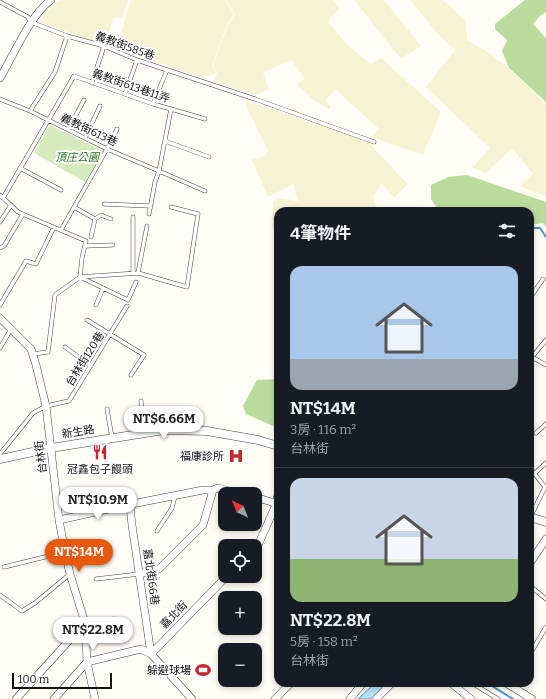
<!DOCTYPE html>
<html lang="zh-TW">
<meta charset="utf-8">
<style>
body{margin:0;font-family:Bitter,"Noto Sans TC",serif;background:#242831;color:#f1f3f6;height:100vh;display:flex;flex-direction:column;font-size:15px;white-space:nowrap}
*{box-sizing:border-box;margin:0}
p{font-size:13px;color:#9ea1a6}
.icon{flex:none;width:22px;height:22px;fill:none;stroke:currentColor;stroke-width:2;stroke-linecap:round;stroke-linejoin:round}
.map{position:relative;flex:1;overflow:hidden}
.panel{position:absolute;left:274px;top:207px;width:260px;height:480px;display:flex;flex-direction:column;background:#171b24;border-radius:12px;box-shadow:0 2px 6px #0003}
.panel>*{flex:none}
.needle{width:26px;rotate:317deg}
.buttons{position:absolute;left:218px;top:487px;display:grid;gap:8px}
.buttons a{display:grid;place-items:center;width:44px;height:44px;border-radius:8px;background:#171b24;box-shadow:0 2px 6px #0003;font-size:20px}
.scale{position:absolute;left:12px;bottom:10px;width:100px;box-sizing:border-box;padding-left:4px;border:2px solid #111;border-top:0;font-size:11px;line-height:14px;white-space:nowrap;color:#111;-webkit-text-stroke:3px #fff;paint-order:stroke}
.price{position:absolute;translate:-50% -34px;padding:0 9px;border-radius:14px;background:#fff;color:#222;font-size:13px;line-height:26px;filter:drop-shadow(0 1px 2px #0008)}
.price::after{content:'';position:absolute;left:50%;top:24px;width:12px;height:9px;margin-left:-6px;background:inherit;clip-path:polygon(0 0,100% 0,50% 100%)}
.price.selected{background:#ea580c;color:#fff}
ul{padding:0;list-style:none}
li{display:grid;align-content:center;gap:8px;height:212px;padding:0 16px}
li+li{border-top:1px solid #363941}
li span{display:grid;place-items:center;height:124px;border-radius:12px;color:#555}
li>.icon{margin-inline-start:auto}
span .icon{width:72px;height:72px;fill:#fffc;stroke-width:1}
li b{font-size:17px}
h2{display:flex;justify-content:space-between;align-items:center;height:48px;padding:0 16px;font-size:17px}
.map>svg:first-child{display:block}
</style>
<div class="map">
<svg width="546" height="699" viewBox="0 0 546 699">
<rect width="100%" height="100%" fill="#fffdf5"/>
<path fill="#f6f3d4" d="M63,0H128L122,18H113L105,45L41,23L44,15L59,1Z
M131,0H225L234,14L226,27L212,66L216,72L215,74L201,77L120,50L121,35L126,16Z
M226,0H333L340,9L330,17L329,23L347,45L371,64L381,58L441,112L423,155L371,137L379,129L336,90L325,100L330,107L329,109L313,100L297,84L305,79L291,60L263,73L269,90L254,95L214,81L217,73L213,65L227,27L235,14Z
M354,0H384L421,46L401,59Z
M410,0H443L465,20L467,40L488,52L505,66L532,90L546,105V197L520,186L533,174L512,148L486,173L472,168L490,148L426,87L455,50L437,33Z
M247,101L372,143L373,148L408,184L394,198L382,184L373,196L377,211H278V231L272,228L273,202L277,198L298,201L293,184L268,197L252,160L265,156L268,151L245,104Z"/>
<path fill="#d5ebbd" d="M50,125L103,151L85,182L34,153Z"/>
<path fill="#b9dc9c" d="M525,0H546V12L540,16L533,24L546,38V102L509,68L502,51L507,40L495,29V24Z
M467,175L546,202V227L543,223L530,225V211H439L431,199V185L448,177Z
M277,379H278V428L246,414L243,406L257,380Z"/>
<path fill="#b9e0f7" stroke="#3f96cf" d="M375,683H392L374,699H358Z"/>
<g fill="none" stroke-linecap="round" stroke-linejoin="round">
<path stroke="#3f96cf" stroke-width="2" d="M530,228H540L546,237
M487,683L513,699"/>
<defs>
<path id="service" d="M0,2L28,17L31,22L67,36L104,46L137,60L255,99L374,142
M92,83L104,46
M125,94L137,60
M0,99L30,111L107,149L159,171L155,182L149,214
M153,104L167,70
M171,109L205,119
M30,111L55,72L67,36
M68,130L84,100
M85,138L100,106
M165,141L209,157
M20,168L61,190
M0,195L18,212L86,241L82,258L80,277L128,300L136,282
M3,198L74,76L153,104L171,109L159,171L205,191
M104,204L150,206
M74,207L95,219L101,215L111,219
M133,217V273
M0,222L11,205
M61,230L107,149L117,129
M91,237L95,219
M85,246L113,245
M0,248L4,246L23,214
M138,273L187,287L198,214L171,207
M530,298L543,279
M0,305L26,261L36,264L54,227
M96,305L103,288
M87,320L144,355L131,375
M65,347L91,366
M0,348L11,329
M33,354L48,352L55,295L80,277L138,273L147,226
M530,356L546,365
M532,357L546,340
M530,393H531
M141,401L145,433
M107,409L112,438
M536,433L546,424
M0,454L33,413L46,406L69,401L127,306
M530,468L545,487L531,516
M535,473L546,463
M157,531L172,508L175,496
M4,567L65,552
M96,579L139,574
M530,586L546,599
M0,595L22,611L35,603L70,574
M85,623L114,619
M533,649L546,627
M472,683L498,699"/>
<path id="minor" d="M0,78C13,56 31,14 51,0
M0,318L31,349L36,365L46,406L59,520L65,552L70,574L85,623L87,662L95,699
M255,497L278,504
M132,504L130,507L132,525L151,654
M59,520L132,504L203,490H213L218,488L241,494
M255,547L259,543L275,507L278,495
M530,563L546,539
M139,574L159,569L203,525L213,490
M151,654L227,576
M451,683L471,699
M506,683L532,699
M16,699L85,623
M54,699L87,662L141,649L151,654L192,699
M275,699L291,683
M350,699L363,683
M376,699L392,683"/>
<path id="tertiary" d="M0,459L51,448L164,430L207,431L258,440L278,446
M530,517L546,522"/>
</defs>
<use href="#service" stroke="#444" stroke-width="4.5"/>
<use href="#minor" stroke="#444" stroke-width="8"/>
<use href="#tertiary" stroke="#444" stroke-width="9"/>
<use href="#service" stroke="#fff" stroke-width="3.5"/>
<use href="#minor" stroke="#fff" stroke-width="7"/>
<use href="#tertiary" stroke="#fff" stroke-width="8"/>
</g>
<defs>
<symbol id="restaurant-bare" viewBox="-9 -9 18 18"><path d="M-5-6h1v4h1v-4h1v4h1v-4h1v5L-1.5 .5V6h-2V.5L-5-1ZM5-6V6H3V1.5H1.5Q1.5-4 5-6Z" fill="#c4262e" stroke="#fff" stroke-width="2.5" paint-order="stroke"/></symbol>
<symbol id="hospital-bare" viewBox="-9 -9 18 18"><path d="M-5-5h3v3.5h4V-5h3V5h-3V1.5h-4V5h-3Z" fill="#c4262e" stroke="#fff" stroke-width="2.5" paint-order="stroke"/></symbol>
<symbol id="stadium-bare" viewBox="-9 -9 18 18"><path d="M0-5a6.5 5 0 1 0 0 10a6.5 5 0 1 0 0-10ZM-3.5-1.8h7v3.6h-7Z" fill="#c4262e" stroke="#fff" stroke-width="2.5" paint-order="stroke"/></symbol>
</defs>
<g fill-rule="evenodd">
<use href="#restaurant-bare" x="89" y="441" width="22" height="22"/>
<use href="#hospital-bare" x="225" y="445" width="22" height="22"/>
<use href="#stadium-bare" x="192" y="659" width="22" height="22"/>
</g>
<g text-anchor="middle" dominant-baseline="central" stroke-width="4" stroke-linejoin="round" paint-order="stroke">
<g font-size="11" fill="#111" stroke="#fff">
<text transform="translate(125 46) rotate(20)">義教街585巷</text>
<text transform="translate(131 86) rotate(19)">義教街613巷11弄</text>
<text transform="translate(89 130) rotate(25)">義教街613巷</text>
<text transform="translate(85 359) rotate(-58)">台林街120巷</text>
<text transform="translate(78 432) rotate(-9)">新生路</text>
<text transform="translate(41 457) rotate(-97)">台林街</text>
<text transform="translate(151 577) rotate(82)">嘉北街66巷</text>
<text transform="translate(174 615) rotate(-46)">嘉北街</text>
</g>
<g font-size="11" font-style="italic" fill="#2f6b1f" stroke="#fff">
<text x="77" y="157">頂庄公園</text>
</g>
<g font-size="11" fill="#111" stroke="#fff" text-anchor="end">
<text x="224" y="456">福康診所</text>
<text x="100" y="469" text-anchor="middle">冠鑫包子饅頭</text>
<text x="191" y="670">躲避球場</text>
</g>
</g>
</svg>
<div class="buttons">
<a><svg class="needle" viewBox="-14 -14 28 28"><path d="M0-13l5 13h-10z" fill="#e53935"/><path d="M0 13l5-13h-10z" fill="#9ea1a6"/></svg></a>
<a><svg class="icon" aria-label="locate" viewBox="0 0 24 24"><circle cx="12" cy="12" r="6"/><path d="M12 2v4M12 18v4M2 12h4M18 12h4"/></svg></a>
<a>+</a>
<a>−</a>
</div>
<div class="scale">100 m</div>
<b class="price" style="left:164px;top:440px">NT$6.66M</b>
<b class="price" style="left:98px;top:521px">NT$10.9M</b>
<b class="price selected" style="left:79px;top:573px">NT$14M</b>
<b class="price" style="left:93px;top:651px">NT$22.8M</b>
<section class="panel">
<h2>4筆物件<svg class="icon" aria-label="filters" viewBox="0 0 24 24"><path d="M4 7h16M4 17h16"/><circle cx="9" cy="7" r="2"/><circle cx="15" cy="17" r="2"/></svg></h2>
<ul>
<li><span style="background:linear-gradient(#a9c7e8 75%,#9aa5b1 0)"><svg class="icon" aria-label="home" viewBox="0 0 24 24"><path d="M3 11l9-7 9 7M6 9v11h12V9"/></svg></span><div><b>NT$14M</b><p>3房 · 116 m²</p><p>台林街</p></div></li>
<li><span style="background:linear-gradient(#c9d6e8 65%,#8fb573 0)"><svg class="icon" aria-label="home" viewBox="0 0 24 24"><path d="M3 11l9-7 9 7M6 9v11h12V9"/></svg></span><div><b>NT$22.8M</b><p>5房 · 158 m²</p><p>台林街</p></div></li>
</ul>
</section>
</div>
